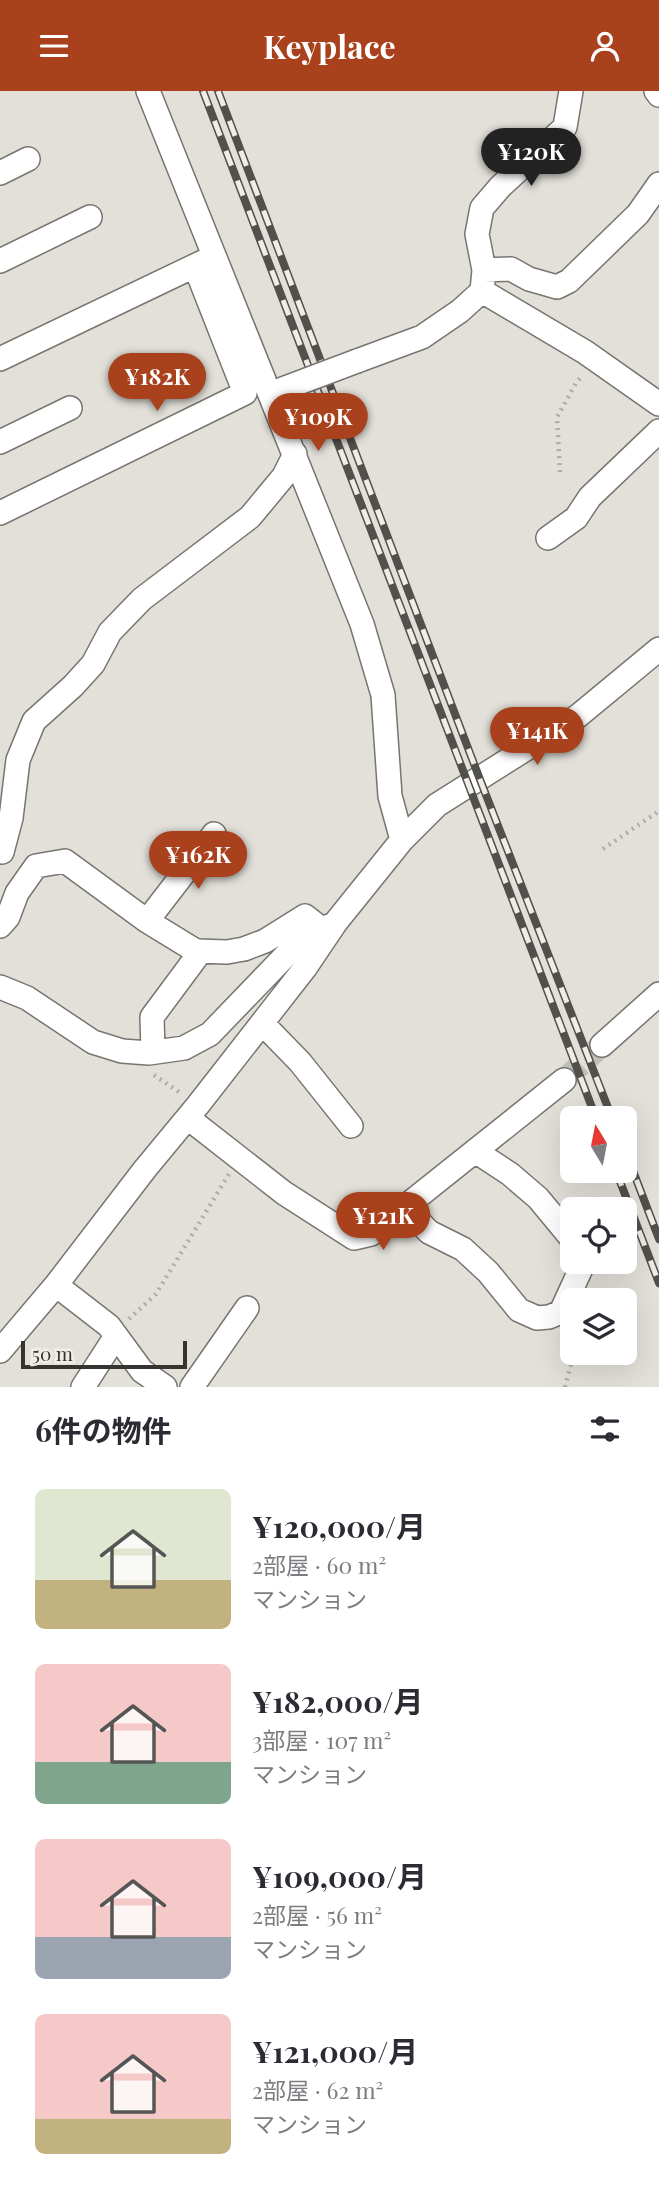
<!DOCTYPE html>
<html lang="ja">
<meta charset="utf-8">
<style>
body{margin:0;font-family:"Playfair Display","Noto Sans JP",serif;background:#f7f7f7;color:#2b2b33;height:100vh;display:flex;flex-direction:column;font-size:26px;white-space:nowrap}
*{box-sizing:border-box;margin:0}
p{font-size:23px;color:#7c7c81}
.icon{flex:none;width:38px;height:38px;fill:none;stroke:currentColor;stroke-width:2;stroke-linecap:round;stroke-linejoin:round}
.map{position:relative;height:1296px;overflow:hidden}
.panel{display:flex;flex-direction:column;background:#fff;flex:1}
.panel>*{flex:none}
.needle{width:46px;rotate:350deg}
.fabs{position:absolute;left:560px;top:1015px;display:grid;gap:14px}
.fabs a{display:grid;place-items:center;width:77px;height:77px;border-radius:10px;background:#fff;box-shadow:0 7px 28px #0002;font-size:35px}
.scale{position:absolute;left:21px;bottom:18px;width:166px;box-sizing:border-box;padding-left:7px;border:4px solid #353431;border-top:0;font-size:19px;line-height:24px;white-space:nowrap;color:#353431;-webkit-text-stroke:5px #f0ede6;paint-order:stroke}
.price{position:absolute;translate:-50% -60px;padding:0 16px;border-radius:24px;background:#a8411c;color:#fff;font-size:23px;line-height:46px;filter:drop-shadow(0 2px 4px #0008)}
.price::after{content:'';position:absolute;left:50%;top:42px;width:21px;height:16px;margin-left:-10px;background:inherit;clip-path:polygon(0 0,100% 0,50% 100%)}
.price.on{background:#222;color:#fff}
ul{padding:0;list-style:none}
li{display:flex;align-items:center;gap:21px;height:175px;padding:0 35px}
li span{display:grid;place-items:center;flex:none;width:196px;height:140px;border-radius:10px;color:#555}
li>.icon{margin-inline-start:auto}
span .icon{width:84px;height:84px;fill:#fffc;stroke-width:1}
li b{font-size:30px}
h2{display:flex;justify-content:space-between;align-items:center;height:84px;padding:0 35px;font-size:30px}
header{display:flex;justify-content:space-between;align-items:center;height:91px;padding:0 35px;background:#a8411c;color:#fff;font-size:32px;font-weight:700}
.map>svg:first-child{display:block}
</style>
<header><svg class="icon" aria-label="menu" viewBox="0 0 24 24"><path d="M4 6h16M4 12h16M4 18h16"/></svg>Keyplace<svg class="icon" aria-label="person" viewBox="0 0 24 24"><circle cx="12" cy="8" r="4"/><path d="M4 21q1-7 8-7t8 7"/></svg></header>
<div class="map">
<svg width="659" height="1296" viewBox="0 0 659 1296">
<rect width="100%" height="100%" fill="#e2e0d9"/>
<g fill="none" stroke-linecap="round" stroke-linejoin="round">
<path stroke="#bfbeb7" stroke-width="23" stroke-dasharray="23 11" stroke-linecap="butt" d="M564,989L602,954"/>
<defs>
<path id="minor" d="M148,0L362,533L383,604L390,705L402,749
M656,0L659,4
M0,82L28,68
M0,170L90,126
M484,179L511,178L529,188L557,196L569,190L638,123L659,93
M482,200L585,261L659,313
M0,268L209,168
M357,270L422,246L460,220L482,200L484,179L477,143L482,117L500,96L565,36L571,0
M0,351L70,317
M0,422L245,302L195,175
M548,447L576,427L590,406L659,340
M2,761L11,727L18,669L34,630L73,595L93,573L110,541L142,508L250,426L284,385L295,363
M147,830L214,743
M0,835L8,826L17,802L36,775L65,770L147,830L196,860L227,861L244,858L265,850L305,825L323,839
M0,896L27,907L93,951L122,960L149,962L184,957L210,943L290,860L329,835
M262,932L300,971L351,1035
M602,954L659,903
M153,961L152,926L201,860
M188,1027L284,1102L354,1147L371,1143L564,989
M475,1060L510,1083L538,1107L572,1148
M405,1116L429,1141L463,1158L488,1181L519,1219L537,1227L549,1226L561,1221L584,1171
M56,1194L109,1235L142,1280L165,1296
M0,1260L56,1194L145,1078L198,1014L305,877L336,831L402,749L437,714L578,625L659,558
M83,1296L116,1245
M192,1296L247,1217"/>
</defs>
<use href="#minor" stroke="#77756f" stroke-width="26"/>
<path stroke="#aeaca6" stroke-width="4.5" stroke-dasharray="2 5" stroke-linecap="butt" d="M560,381L557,326L576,292L582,285
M603,758L659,720
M154,984L182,1003
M129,1228L156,1203L229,1083
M565,1296L574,1262"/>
<use href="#minor" stroke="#fff" stroke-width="23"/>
<defs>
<path id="rail" d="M203,0L596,1027
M218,0L479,686L612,1027
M625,1059L659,1148
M616,1080L659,1192"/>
</defs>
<use href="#rail" stroke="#51504c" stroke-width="8"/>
<use href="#rail" stroke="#f0ede6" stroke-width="5" stroke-dasharray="16" stroke-linecap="butt"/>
<defs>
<path id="minor-bridge" d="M280,299L357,270"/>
</defs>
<use href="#minor-bridge" stroke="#77756f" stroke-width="26" stroke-linecap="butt"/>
<use href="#minor-bridge" stroke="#fff" stroke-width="23"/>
</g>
</svg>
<div class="fabs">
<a><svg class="needle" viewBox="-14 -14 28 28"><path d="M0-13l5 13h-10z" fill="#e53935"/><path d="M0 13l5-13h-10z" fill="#7c7c81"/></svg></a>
<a><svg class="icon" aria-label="locate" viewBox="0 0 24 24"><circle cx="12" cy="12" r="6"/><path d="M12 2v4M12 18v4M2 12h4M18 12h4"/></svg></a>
<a><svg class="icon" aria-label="layers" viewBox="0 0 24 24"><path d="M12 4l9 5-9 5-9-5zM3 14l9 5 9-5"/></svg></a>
</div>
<div class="scale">50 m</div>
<b class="price on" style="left:531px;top:97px">¥120K</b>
<b class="price" style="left:157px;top:322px">¥182K</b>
<b class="price" style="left:318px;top:362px">¥109K</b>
<b class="price" style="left:537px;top:676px">¥141K</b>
<b class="price" style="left:198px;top:800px">¥162K</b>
<b class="price" style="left:383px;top:1161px">¥121K</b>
</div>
<section class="panel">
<h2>6件の物件<svg class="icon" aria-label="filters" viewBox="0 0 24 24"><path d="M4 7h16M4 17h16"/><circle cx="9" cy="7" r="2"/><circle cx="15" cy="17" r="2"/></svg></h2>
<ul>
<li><span style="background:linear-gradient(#dfe7d0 65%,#c2b280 0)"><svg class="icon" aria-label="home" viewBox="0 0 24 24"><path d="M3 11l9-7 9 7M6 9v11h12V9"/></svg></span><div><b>¥120,000/月</b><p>2部屋 · 60 m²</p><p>マンション</p></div></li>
<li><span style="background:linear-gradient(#f6c9c9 70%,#7fa58c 0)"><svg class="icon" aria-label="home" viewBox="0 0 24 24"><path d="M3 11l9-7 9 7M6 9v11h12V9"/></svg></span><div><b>¥182,000/月</b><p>3部屋 · 107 m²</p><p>マンション</p></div></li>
<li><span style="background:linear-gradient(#f6c9c9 70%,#9aa5b1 0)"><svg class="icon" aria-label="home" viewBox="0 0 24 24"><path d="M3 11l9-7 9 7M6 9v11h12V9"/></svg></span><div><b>¥109,000/月</b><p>2部屋 · 56 m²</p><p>マンション</p></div></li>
<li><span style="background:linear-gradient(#f6c9c9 75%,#c2b280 0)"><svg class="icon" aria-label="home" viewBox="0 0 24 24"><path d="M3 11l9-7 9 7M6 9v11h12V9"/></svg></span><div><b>¥121,000/月</b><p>2部屋 · 62 m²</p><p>マンション</p></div></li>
</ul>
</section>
